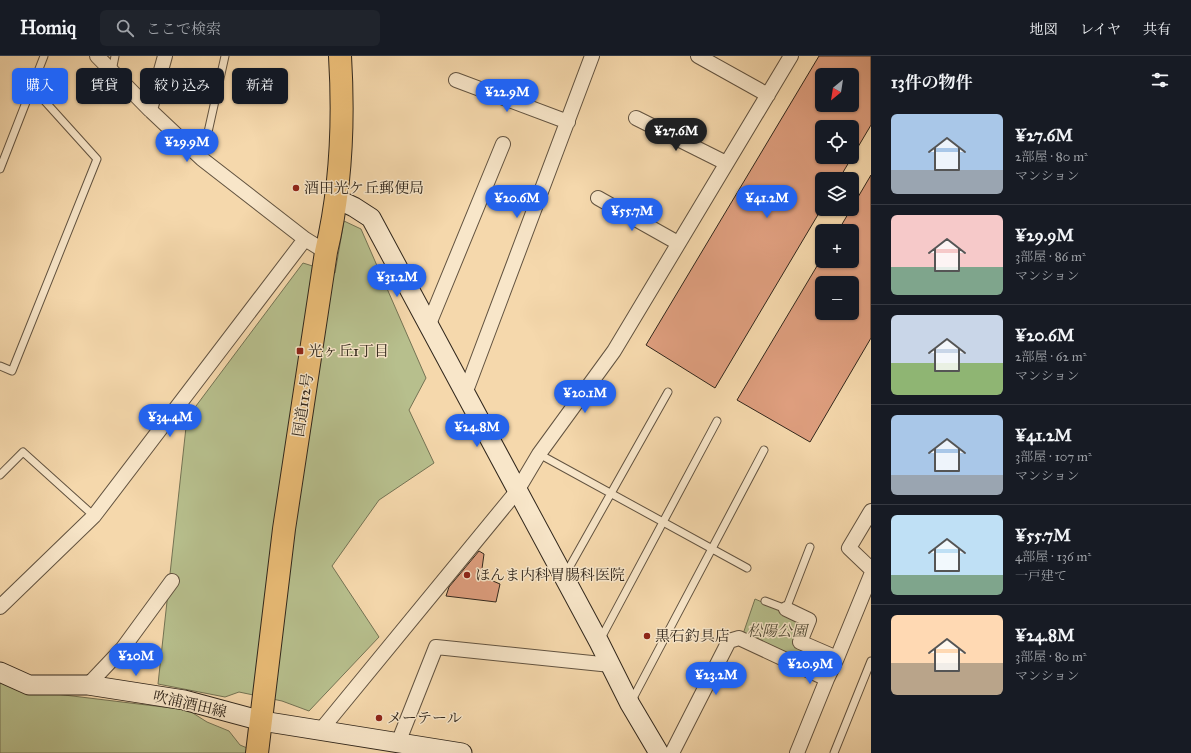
<!DOCTYPE html>
<html lang="ja">
<meta charset="utf-8">
<style>
body{margin:0;font-family:"IM FELL Great Primer","Noto Serif JP",serif;background:#20242c;color:#f1f3f6;height:100vh;display:flex;flex-direction:column;font-size:15px;white-space:nowrap}
*{box-sizing:border-box;margin:0}
p{font-size:13px;color:#9ea1a6}
.icon{flex:none;width:22px;height:22px;fill:none;stroke:currentColor;stroke-width:2;stroke-linecap:round;stroke-linejoin:round}
.map{position:relative;flex:1;overflow:hidden}
.drawer{display:flex;flex-direction:column;background:#171b24;width:320px}
.drawer>*{flex:none}
.banner{position:absolute;left:12px;top:12px;width:380px;height:36px;display:flex;gap:8px}
.needle{width:26px;rotate:210deg}
.fabs{position:absolute;left:815px;top:12px;display:grid;gap:8px}
.fabs a{display:grid;place-items:center;width:44px;height:44px;border-radius:6px;background:#171b24;box-shadow:0 1px 3px #0004;font-size:20px}
.price{position:absolute;translate:-50% -34px;padding:0 9px;border-radius:14px;background:#2563eb;color:#fff;font-size:13px;line-height:26px;filter:drop-shadow(0 1px 2px #0008)}
.price::after{content:'';position:absolute;left:50%;top:24px;width:12px;height:9px;margin-left:-6px;background:inherit;clip-path:polygon(0 0,100% 0,50% 100%)}
.price.on{background:#222;color:#fff}
ul{padding:0;list-style:none}
li{display:flex;align-items:center;gap:12px;height:100px;padding:0 20px}
li+li{border-top:1px solid #363941}
li span{display:grid;place-items:center;flex:none;width:112px;height:80px;border-radius:6px;color:#555}
li>.icon{margin-inline-start:auto}
span .icon{width:48px;height:48px;fill:#fffc;stroke-width:1}
li b{font-size:17px}
h2{display:flex;justify-content:space-between;align-items:center;height:48px;padding:0 20px;font-size:17px}
.pill{padding:0 14px;border-radius:6px;background:#171b24;box-shadow:0 1px 3px #0004;font-size:14px;line-height:36px}
.pill.on{background:#2563eb;color:#fff}
header{display:flex;align-items:center;gap:24px;box-sizing:border-box;height:56px;padding:0 20px;background:#171b24;border-bottom:1px solid #363941}
header strong{font-size:19px}
nav{display:flex;gap:22px;margin-inline-start:auto;font-size:14px}
.search{width:280px;height:36px;background:#20242c;display:flex;align-items:center;gap:10px;box-sizing:border-box;padding:0 14px;border-radius:6px;color:#9ea1a6;font-size:15px}
main{display:flex;flex:1;min-height:0}
.map>svg:first-child{display:block}
</style>
<header>
<strong>Homiq</strong>
<div class="search"><svg class="icon" aria-label="search" viewBox="0 0 24 24"><circle cx="10" cy="10" r="6"/><path d="M15 15l6 6"/></svg>ここで検索</div>
<nav><a>地図</a><a>レイヤ</a><a>共有</a></nav>
</header>
<main>
<div class="map">
<svg width="871" height="697" viewBox="0 0 871 697">
<rect width="100%" height="100%" fill="#f5d8ac"/>
<filter id="stains"><feTurbulence type="fractalNoise" baseFrequency=".005" numOctaves="4"/><feColorMatrix values="0 0 0 0 .2 0 0 0 0 .09 0 0 0 0 .02 0 0 0 .5 -.17"/></filter>
<radialGradient id="worn" r=".72"><stop offset=".6" stop-color="#630" stop-opacity="0"/><stop offset="1" stop-color="#630" stop-opacity=".3"/></radialGradient>
<path fill="#b7bf8d" stroke="#747354" d="M344,165L361,173L426,322L409,354L434,407L379,444L332,510L379,581L309,655L282,645L239,636L225,641L158,628L187,362L303,207L335,217Z
M755,543L806,565L799,588L834,603L826,620L742,581Z
M0,623L31,635L188,654L207,666L229,675L240,689L259,697H0Z"/>
<path fill="#de9e7e" stroke="#31271c" fill-rule="evenodd" d="M819,0H871V69L839,123H822V152L715,332L646,289ZM822,19H852V49H822ZM822,71H852V101H822Z
M871,119V282L810,386L737,344L820,205H852V175H838ZM822,227H852V257H822Z
M479,495L484,498L481,520L500,528L496,546L446,540L449,531Z"/>
<g fill="none" stroke-linecap="round" stroke-linejoin="round">
<defs>
<path id="lane" d="M112,15L115,0
M202,103L225,0
M0,113L44,0
M0,310L12,315L97,103L32,31
M539,398L747,512
M0,419L23,396L94,460
M565,519L668,336
M765,545L786,553L810,491
M600,584L717,365
M631,646L764,394
M834,697L871,605"/>
<path id="street" d="M97,0L150,54L202,103L305,183
M698,0L768,39
M456,24L568,66
M150,54L165,0
M636,62L726,107
M598,142L678,187
M429,268L503,88
M466,335L592,0
M871,455L849,492L871,513
M0,551L94,460L305,183L326,196
M786,553L809,564L800,586L837,602L871,519
M88,629L123,592L172,525
M320,675L517,435L539,398L614,295L791,0
M398,687L436,591L611,609
M672,697L729,585L739,582L827,623L837,602
M797,697L827,623"/>
<path id="secondary" d="M335,142L354,151L371,162L599,586L630,648L659,697
M0,616L29,629H88L184,644L262,665L462,697"/>
<path id="highway" d="M257,697L284,473L326,196C341,133 344,65 340,0"/>
</defs>
<use href="#lane" stroke="#625340" stroke-width="9"/>
<use href="#street" stroke="#625340" stroke-width="16"/>
<use href="#secondary" stroke="#31271c" stroke-width="21"/>
<use href="#highway" stroke="#31271c" stroke-width="24"/>
<use href="#lane" stroke="#f8e6c9" stroke-width="7"/>
<use href="#street" stroke="#f8e6c9" stroke-width="14"/>
<use href="#secondary" stroke="#f8e6c9" stroke-width="19"/>
<use href="#highway" stroke="#eabc76" stroke-width="22"/>
</g>
<g fill="#8f2418" stroke="#f8e6c9" stroke-width="1.5">
<circle cx="296" cy="132" r="4"/>
<rect x="296" y="291" width="8" height="8" rx="2"/>
<circle cx="467" cy="519" r="4"/>
<circle cx="647" cy="580" r="4"/>
<circle cx="379" cy="662" r="4"/>
</g>
<g text-anchor="middle" dominant-baseline="central" stroke-width="3" stroke-linejoin="round" paint-order="stroke">
<g font-size="15" fill="#31271c" stroke="#f8e6c9" text-anchor="start">
<text x="304" y="132">酒田光ケ丘郵便局</text>
<text x="308" y="295">光ヶ丘1丁目</text>
<text x="475" y="519">ほんま内科胃腸科医院</text>
<text x="655" y="580">黒石釣具店</text>
<text x="387" y="662">メーテール</text>
</g>
<g font-size="15" fill="#31271c" stroke="#f8e6c9">
<text transform="translate(303 349) rotate(-81)">国道112号</text>
<text transform="translate(190 648) rotate(13)">吹浦酒田線</text>
</g>
<g font-size="15" font-style="italic" fill="#524d38" stroke="#f8e6c9">
<text x="777" y="575">松陽公園</text>
</g>
</g>
<rect width="100%" height="100%" filter="url(#stains)"/>
<rect width="100%" height="100%" fill="url(#worn)"/>
</svg>
<div class="fabs">
<a><svg class="needle" viewBox="-14 -14 28 28"><path d="M0-13l5 13h-10z" fill="#e53935"/><path d="M0 13l5-13h-10z" fill="#9ea1a6"/></svg></a>
<a><svg class="icon" aria-label="locate" viewBox="0 0 24 24"><circle cx="12" cy="12" r="6"/><path d="M12 2v4M12 18v4M2 12h4M18 12h4"/></svg></a>
<a><svg class="icon" aria-label="layers" viewBox="0 0 24 24"><path d="M12 4l9 5-9 5-9-5zM3 14l9 5 9-5"/></svg></a>
<a>+</a>
<a>−</a>
</div>
<b class="price" style="left:507px;top:57px">¥22.9M</b>
<b class="price on" style="left:676px;top:96px">¥27.6M</b>
<b class="price" style="left:187px;top:107px">¥29.9M</b>
<b class="price" style="left:517px;top:163px">¥20.6M</b>
<b class="price" style="left:767px;top:163px">¥41.2M</b>
<b class="price" style="left:632px;top:176px">¥55.7M</b>
<b class="price" style="left:397px;top:242px">¥31.2M</b>
<b class="price" style="left:585px;top:358px">¥20.1M</b>
<b class="price" style="left:170px;top:382px">¥34.4M</b>
<b class="price" style="left:477px;top:392px">¥24.8M</b>
<b class="price" style="left:136px;top:621px">¥20M</b>
<b class="price" style="left:810px;top:629px">¥20.9M</b>
<b class="price" style="left:716px;top:640px">¥23.2M</b>
<div class="banner">
<a class="pill on">購入</a>
<a class="pill">賃貸</a>
<a class="pill">絞り込み</a>
<a class="pill">新着</a>
</div>
</div>
<section class="drawer">
<h2>13件の物件<svg class="icon" aria-label="filters" viewBox="0 0 24 24"><path d="M4 7h16M4 17h16"/><circle cx="9" cy="7" r="2"/><circle cx="15" cy="17" r="2"/></svg></h2>
<ul>
<li><span style="background:linear-gradient(#a9c7e8 70%,#9aa5b1 0)"><svg class="icon" aria-label="home" viewBox="0 0 24 24"><path d="M3 11l9-7 9 7M6 9v11h12V9"/></svg></span><div><b>¥27.6M</b><p>2部屋 · 80 m²</p><p>マンション</p></div></li>
<li><span style="background:linear-gradient(#f6c9c9 65%,#7fa58c 0)"><svg class="icon" aria-label="home" viewBox="0 0 24 24"><path d="M3 11l9-7 9 7M6 9v11h12V9"/></svg></span><div><b>¥29.9M</b><p>3部屋 · 86 m²</p><p>マンション</p></div></li>
<li><span style="background:linear-gradient(#c9d6e8 60%,#8fb573 0)"><svg class="icon" aria-label="home" viewBox="0 0 24 24"><path d="M3 11l9-7 9 7M6 9v11h12V9"/></svg></span><div><b>¥20.6M</b><p>2部屋 · 62 m²</p><p>マンション</p></div></li>
<li><span style="background:linear-gradient(#a9c7e8 75%,#9aa5b1 0)"><svg class="icon" aria-label="home" viewBox="0 0 24 24"><path d="M3 11l9-7 9 7M6 9v11h12V9"/></svg></span><div><b>¥41.2M</b><p>3部屋 · 107 m²</p><p>マンション</p></div></li>
<li><span style="background:linear-gradient(#bfe0f5 75%,#7fa58c 0)"><svg class="icon" aria-label="home" viewBox="0 0 24 24"><path d="M3 11l9-7 9 7M6 9v11h12V9"/></svg></span><div><b>¥55.7M</b><p>4部屋 · 136 m²</p><p>一戸建て</p></div></li>
<li><span style="background:linear-gradient(#ffd9b3 60%,#b9a48a 0)"><svg class="icon" aria-label="home" viewBox="0 0 24 24"><path d="M3 11l9-7 9 7M6 9v11h12V9"/></svg></span><div><b>¥24.8M</b><p>3部屋 · 80 m²</p><p>マンション</p></div></li>
</ul>
</section>
</main>
